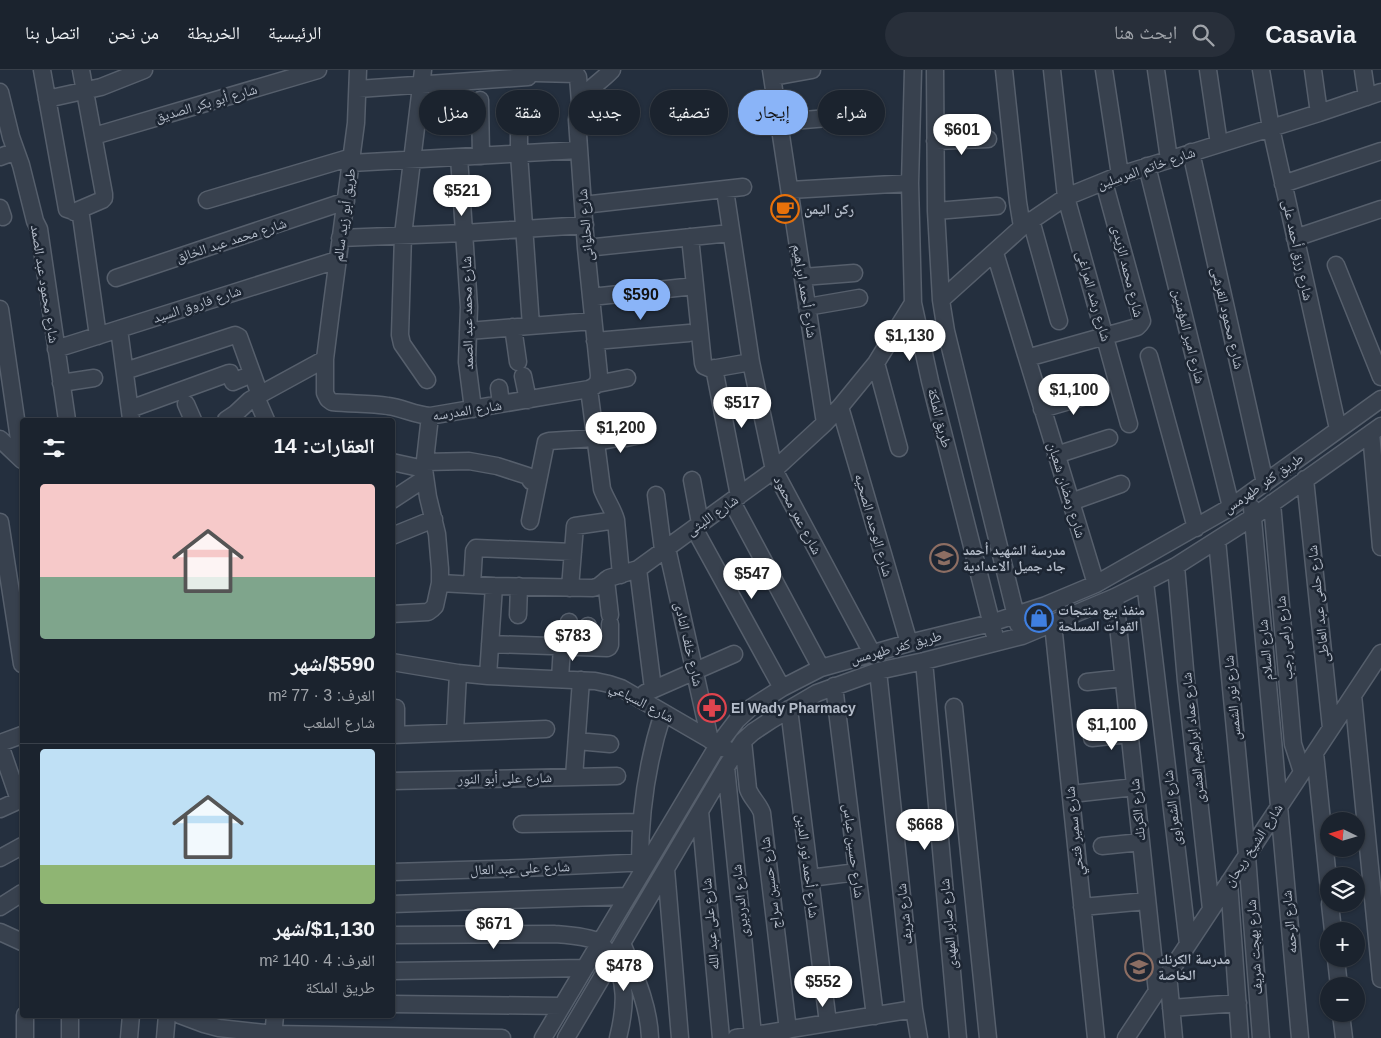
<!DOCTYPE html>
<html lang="ar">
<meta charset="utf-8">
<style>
body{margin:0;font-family:Helvetica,"Noto Naskh Arabic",sans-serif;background:#282f3a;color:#f1f3f6;direction:rtl;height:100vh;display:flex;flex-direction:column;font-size:19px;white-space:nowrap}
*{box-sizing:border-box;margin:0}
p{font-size:16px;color:#a0a4aa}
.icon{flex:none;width:28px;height:28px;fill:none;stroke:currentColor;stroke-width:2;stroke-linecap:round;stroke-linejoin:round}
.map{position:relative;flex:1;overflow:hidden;direction:ltr}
.sheet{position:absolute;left:20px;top:348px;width:375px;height:600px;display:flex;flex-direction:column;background:#1b232e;border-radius:5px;box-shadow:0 1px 4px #0004,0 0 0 1px #39404a;direction:rtl}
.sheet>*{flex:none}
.guide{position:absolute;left:410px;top:20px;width:475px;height:45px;direction:rtl;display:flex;gap:10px}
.needle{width:32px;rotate:275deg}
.tools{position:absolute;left:1320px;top:742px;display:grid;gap:10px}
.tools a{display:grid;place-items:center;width:45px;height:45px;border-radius:50%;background:#1b232e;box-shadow:0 1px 4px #0004,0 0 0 1px #39404a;font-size:25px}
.price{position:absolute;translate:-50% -42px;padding:0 11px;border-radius:18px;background:#fff;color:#222;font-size:16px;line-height:32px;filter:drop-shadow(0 1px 2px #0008)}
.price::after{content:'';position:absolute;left:50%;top:30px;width:15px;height:11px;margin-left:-8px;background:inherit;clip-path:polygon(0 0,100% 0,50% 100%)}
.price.current{background:#8ab4f8;color:#111}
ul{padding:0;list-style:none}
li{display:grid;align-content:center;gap:10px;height:265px;padding:0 20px}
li+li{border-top:1px solid #39404a}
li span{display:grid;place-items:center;height:155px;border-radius:5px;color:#555}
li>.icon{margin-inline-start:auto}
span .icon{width:90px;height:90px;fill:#fffc;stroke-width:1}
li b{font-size:21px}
h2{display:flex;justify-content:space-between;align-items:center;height:60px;padding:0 20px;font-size:21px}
.chip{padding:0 18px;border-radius:22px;background:#1b232e;box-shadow:0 1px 4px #0004,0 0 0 1px #39404a;font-size:18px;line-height:45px}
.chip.current{background:#8ab4f8;color:#111}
header{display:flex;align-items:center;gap:30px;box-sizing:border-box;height:70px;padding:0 25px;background:#1b232e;border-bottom:1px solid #39404a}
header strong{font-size:24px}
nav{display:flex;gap:28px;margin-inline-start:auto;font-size:18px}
.search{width:350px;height:45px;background:#282f3a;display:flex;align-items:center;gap:12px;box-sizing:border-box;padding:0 18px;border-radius:28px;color:#a0a4aa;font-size:19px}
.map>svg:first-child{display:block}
</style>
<header>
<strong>Casavia</strong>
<div class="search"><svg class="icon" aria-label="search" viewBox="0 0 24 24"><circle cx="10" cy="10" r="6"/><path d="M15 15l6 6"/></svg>ابحث هنا</div>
<nav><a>الرئيسية</a><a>الخريطة</a><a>من نحن</a><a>اتصل بنا</a></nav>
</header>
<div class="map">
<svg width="1381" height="968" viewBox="0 0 1381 968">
<rect width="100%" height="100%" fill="#242f3e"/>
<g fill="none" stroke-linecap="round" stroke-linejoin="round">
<defs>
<path id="minor" d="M42,0L67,139L79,143L81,146L98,266
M358,0L356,53L331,241L325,289V323L328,329L332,332C351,334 370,333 388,336C403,338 415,345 430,346L589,319C596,316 599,313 599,305L586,178L577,50C579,20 594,19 612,0
M423,0L403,165L400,265L402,274L427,310
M771,0L825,353
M913,0L910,113L913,233L930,311L994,563
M935,0L936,141L941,230L946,261L1018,554
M1004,0L1018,132L1022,157
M1052,0L1066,127L1129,354
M1104,0L1120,105
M1156,0L1169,89
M1208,0L1219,74
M1261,0L1271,58L1338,359
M1313,0L1319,43
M1363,0L1367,27
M536,3L576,4L578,7L580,32
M773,7L812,0
M358,19L528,7
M0,22L11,67L21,95L35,151L39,159L67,350
M47,29L101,17L144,0
M519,29V84L531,256
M480,30L481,86
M780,52L852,46
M94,66L318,0
M935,71L988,69
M1191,82L1265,413
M0,87L16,81
M459,87L469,237L467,292L473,339
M351,93L579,80
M1147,96L1231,437
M1283,114L1381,81
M725,120L751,292L774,400L872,583
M790,120L910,113
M207,130L352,87
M583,135L743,117
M0,138L3,147
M936,141L997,136
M74,142L102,130L104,128V124L81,0
M1031,150L1059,251
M690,167L703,293L704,296L711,299L751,292
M340,168L464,163L585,155
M1295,168L1381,139
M586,178L730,163
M995,183L1096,514
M1336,195L1381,307
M803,207L854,203
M116,208L346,131
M591,227L695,216
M941,230L1022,157L1066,127L1120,105L1319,43L1381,22
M807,237L859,228
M0,239L22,390
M513,257L518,292
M119,259L131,349
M468,261L593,251
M595,271L689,263
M56,279L337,190
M1149,286L1196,458
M1027,288L1137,257L1140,254L1142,251L1104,112
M876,293L899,378
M714,298L739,426
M125,301L235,265L239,267L260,325
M523,306L528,330
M61,313L94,308
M597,314L627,308
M499,318L501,334
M589,319L602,419C606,430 613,439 616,450L621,505
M256,327L266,350
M186,334L193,350
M840,337L909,573
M130,339L229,303H230L233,312L252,304
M1042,339L1097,323
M226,350L235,344L250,330L325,289
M1371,363L1381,477
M0,369L22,390
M596,372L618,368H626L640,365
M1056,385L1109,368
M392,392L424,399
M425,392L469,391L497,396L528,406L531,411L537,413
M1305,409L1331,658
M692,410L700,453
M656,425L663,480
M392,430L424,409
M732,432L821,598
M1071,432L1121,414
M1272,433L1293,674L1302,702
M1252,438L1300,968
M530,451L546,372L549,371L595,368
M0,452L22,594
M694,458L782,618
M392,466L434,449
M1217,470L1247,786L1261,968
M667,478L710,670
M1176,496L1186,611L1211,839
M638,499L653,619
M606,510L610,545
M1145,512L1188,874
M440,513L494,516L593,518L599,516L609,508L638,499L774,400L825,353L840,337L876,293L913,233
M472,515L474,481L476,478L573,482
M570,518L575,456L616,450
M1115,527L1157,922
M392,544L428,542L432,539L435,536L440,513V499L437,464L428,427L424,399L430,346
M518,545L519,516
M1053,554L1096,968
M490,574L607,578L609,577L610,575V554
M568,576L569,552
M588,577V556
M924,591L958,968
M392,592L458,603L488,606L595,611L609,614L621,618L728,680
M878,601L914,939L919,968
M488,606L494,516
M560,609L562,576
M1087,612L1123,608
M834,616L875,946
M645,623L734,584
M1353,625L1381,909
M954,637L988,968
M396,638V665
M789,639L828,953
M455,662L458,603
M392,665L546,659
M1092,668L1129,664
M577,671L610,674
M743,671L748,719C751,728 759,734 762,743L788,960
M0,673L22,665
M0,675L19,730
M1315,683L1329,819
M726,697L753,965
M574,707L581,610
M392,711L617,706
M1071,724L1135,717
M0,739L22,729
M700,741L721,968
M522,754L641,752
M1102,776L1141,772
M0,788L22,776
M640,793C640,741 647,692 663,643
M666,799L680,968
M392,802L524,798L648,792
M810,808L857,802
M1229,812L1240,968
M392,834L627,826
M1330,834L1333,861
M0,837L22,823
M1082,837L1147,831
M0,862L22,872
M392,865L554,864C566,865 587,866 599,872C603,875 606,880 609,884C629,908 625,940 618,968
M622,873C634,903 649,935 650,968
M1336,889L1339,916
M392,901L585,898
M1168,904L1174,968
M392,934L562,936
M1171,938L1238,933
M1341,944L1344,968
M25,945V968
M180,945L204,954L219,958L274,964L502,968
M70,968V945
M129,968L131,945
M165,968L167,945
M273,968L275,945
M543,968L718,675L737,650L749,639L782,618L821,598L909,573L991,553L1046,535L1096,514L1231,437L1381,329
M566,968L726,697L743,671L753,662L771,650L817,623L878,601L924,591L1022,566L1115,527L1145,512L1176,496L1253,447L1381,356
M736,968L914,939
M1126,968L1381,583"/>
</defs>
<use href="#minor" stroke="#565f6c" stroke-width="19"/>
<use href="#minor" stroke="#38414e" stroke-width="16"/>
</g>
<defs>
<symbol id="cafe-ring" viewBox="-11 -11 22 22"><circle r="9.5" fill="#1d2633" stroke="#e8710a" stroke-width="1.5"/><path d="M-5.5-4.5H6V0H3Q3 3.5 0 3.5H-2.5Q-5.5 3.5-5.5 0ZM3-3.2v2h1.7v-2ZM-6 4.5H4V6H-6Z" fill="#e8710a"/></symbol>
<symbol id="school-ring" viewBox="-11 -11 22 22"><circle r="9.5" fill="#1d2633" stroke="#8d6e63" stroke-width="1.5"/><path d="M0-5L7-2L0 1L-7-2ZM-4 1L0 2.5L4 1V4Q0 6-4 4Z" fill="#8d6e63"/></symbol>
<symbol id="shop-ring" viewBox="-11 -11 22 22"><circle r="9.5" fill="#1d2633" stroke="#3f7fe0" stroke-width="1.5"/><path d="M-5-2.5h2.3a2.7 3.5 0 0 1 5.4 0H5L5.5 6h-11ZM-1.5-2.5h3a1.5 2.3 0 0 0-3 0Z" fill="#3f7fe0"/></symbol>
<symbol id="pharmacy-ring" viewBox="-11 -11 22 22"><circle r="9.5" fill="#1d2633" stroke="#e0444e" stroke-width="1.5"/><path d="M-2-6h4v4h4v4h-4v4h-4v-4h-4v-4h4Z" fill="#e0444e"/></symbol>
</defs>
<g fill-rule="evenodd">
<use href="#cafe-ring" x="769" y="123" width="32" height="32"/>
<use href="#school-ring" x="928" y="472" width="32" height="32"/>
<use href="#shop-ring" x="1023" y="532" width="32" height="32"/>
<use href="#pharmacy-ring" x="696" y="622" width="32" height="32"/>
<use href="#school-ring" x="1123" y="881" width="32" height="32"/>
</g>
<g text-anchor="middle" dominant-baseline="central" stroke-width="5" stroke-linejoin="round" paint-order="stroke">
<g font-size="14" fill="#b4bcc9" stroke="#1d2633">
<text transform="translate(206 33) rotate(-16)">شارع أبو بكر الصديق</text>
<text transform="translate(1146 98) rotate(-19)">شارع خاتم المرسلين</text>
<text transform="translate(344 145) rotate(-82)">طريق أبو زيد سالم</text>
<text transform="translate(585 155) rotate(-95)">شارع الحلوانى</text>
<text transform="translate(231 170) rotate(-18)">شارع محمد عبد الخالق</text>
<text transform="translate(1298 180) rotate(78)">شارع رزق أحمد على</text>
<text transform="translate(1128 201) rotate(76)">شارع محمد الزيدى</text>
<text transform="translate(45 214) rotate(81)">شارع محمود عبد الصمد</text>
<text transform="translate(805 221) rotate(81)">شارع أحمد ابراهيم</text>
<text transform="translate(1094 226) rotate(74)">شارع رشد المراغى</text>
<text transform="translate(197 234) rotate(-18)">شارع فاروق السيد</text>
<text transform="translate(467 243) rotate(-91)">شارع محمد عبد الصمد</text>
<text transform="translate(1228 248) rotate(77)">شارع محمود القرشى</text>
<text transform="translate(1189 266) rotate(76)">شارع امير المؤمنين</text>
<text transform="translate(467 340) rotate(-9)">شارع المدرسه</text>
<text transform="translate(940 348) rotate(76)">طريق الملكة</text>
<text transform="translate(1263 413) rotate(-35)">طريق كفر طهرمس</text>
<text transform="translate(1067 420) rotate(73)">شارع رمضان شعبان</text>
<text transform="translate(712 445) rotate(-35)">شارع الليثى</text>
<text transform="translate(798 445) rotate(62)">شارع عمر محمود</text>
<text transform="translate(874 455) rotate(74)">شارع الوحده الصحيه</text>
<text transform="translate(1318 534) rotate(-96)">شارع حلمى عبد العاطى</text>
<text transform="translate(1284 568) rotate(-95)">شارع رامى رجب</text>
<text transform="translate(689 574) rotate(77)">شارع خلف النادى</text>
<text transform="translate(896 577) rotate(-15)">طريق كفر طهرمس</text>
<text transform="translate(1265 580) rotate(-95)">شارع السلام</text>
<text transform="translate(1232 628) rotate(-95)">شارع نور الشمس</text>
<text transform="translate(642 632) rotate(28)">شارع السباعي</text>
<text transform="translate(1193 668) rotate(-96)">شارع عماد ابراهيم العشرى</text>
<text transform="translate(505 708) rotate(-1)">شارع على أبو النور</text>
<text transform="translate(1172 738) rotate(-97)">شارع الشعراوى</text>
<text transform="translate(1137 740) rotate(-96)">شارع الكرنك</text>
<text transform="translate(1074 761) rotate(-96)">شارع سمير فتحي</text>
<text transform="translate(1253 775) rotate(-57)">شارع الشيخ ريحان</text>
<text transform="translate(854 781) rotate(83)">شارع حسين عباس</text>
<text transform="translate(808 796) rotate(83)">شارع أحمد نور الدين</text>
<text transform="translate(520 798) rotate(-2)">شارع على عبد العال</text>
<text transform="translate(770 813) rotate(-97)">شارع حسين سراج</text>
<text transform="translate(740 831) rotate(-96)">شارع الدرديرى</text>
<text transform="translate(904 844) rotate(-96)">شارع شريف</text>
<text transform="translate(1289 852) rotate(-95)">شارع الرحمه</text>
<text transform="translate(710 854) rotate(-95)">شارع على عبد الله</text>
<text transform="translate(948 854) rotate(-95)">شارع صابر المهدى</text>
<text transform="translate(1254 877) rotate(-94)">شارع بهجت شريف</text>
</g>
<g font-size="14" font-weight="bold" fill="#b4bcc9" stroke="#1d2633" text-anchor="start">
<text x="804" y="139">ركن اليمن</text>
<text x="963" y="480">مدرسة الشهيد أحمد<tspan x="963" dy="16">جاد جميل الاعدادية</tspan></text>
<text x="1058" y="540">منفذ بيع منتجات<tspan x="1058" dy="16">القوات المسلحة</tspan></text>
<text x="731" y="638">El Wady Pharmacy</text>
<text x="1158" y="889">مدرسة الكرنك<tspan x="1158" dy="16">الخاصة</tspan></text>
</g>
</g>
</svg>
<div class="tools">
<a><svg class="needle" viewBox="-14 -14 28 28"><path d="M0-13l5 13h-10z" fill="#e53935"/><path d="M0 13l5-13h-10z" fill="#a0a4aa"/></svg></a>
<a><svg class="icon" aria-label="layers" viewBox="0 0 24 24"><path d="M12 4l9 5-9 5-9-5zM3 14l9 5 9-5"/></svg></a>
<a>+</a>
<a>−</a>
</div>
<b class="price" style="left:962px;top:86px">$601</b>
<b class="price" style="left:462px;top:147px">$521</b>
<b class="price current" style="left:641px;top:251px">$590</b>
<b class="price" style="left:910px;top:292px">$1,130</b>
<b class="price" style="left:1074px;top:346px">$1,100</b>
<b class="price" style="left:742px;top:359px">$517</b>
<b class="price" style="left:621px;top:384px">$1,200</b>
<b class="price" style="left:752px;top:530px">$547</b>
<b class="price" style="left:573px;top:592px">$783</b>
<b class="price" style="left:1112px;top:681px">$1,100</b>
<b class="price" style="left:925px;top:781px">$668</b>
<b class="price" style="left:494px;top:880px">$671</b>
<b class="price" style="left:624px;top:922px">$478</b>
<b class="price" style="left:823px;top:938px">$552</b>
<div class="guide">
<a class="chip">شراء</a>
<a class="chip current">إيجار</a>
<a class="chip">تصفية</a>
<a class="chip">جديد</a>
<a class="chip">شقة</a>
<a class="chip">منزل</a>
</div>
<section class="sheet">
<h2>العقارات: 14<svg class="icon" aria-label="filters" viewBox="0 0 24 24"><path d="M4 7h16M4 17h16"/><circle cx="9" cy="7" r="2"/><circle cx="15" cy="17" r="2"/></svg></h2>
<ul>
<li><span style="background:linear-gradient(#f6c9c9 60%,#7fa58c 0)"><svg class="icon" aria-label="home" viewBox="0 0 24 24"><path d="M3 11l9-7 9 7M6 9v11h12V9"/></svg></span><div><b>$590/شهر</b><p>الغرف: 3 · 77 m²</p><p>شارع الملعب</p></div></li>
<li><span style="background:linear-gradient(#bfe0f5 75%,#8fb573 0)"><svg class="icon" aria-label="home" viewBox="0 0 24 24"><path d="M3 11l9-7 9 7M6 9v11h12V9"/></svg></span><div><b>$1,130/شهر</b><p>الغرف: 4 · 140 m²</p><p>طريق الملكة</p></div></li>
</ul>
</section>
</div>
